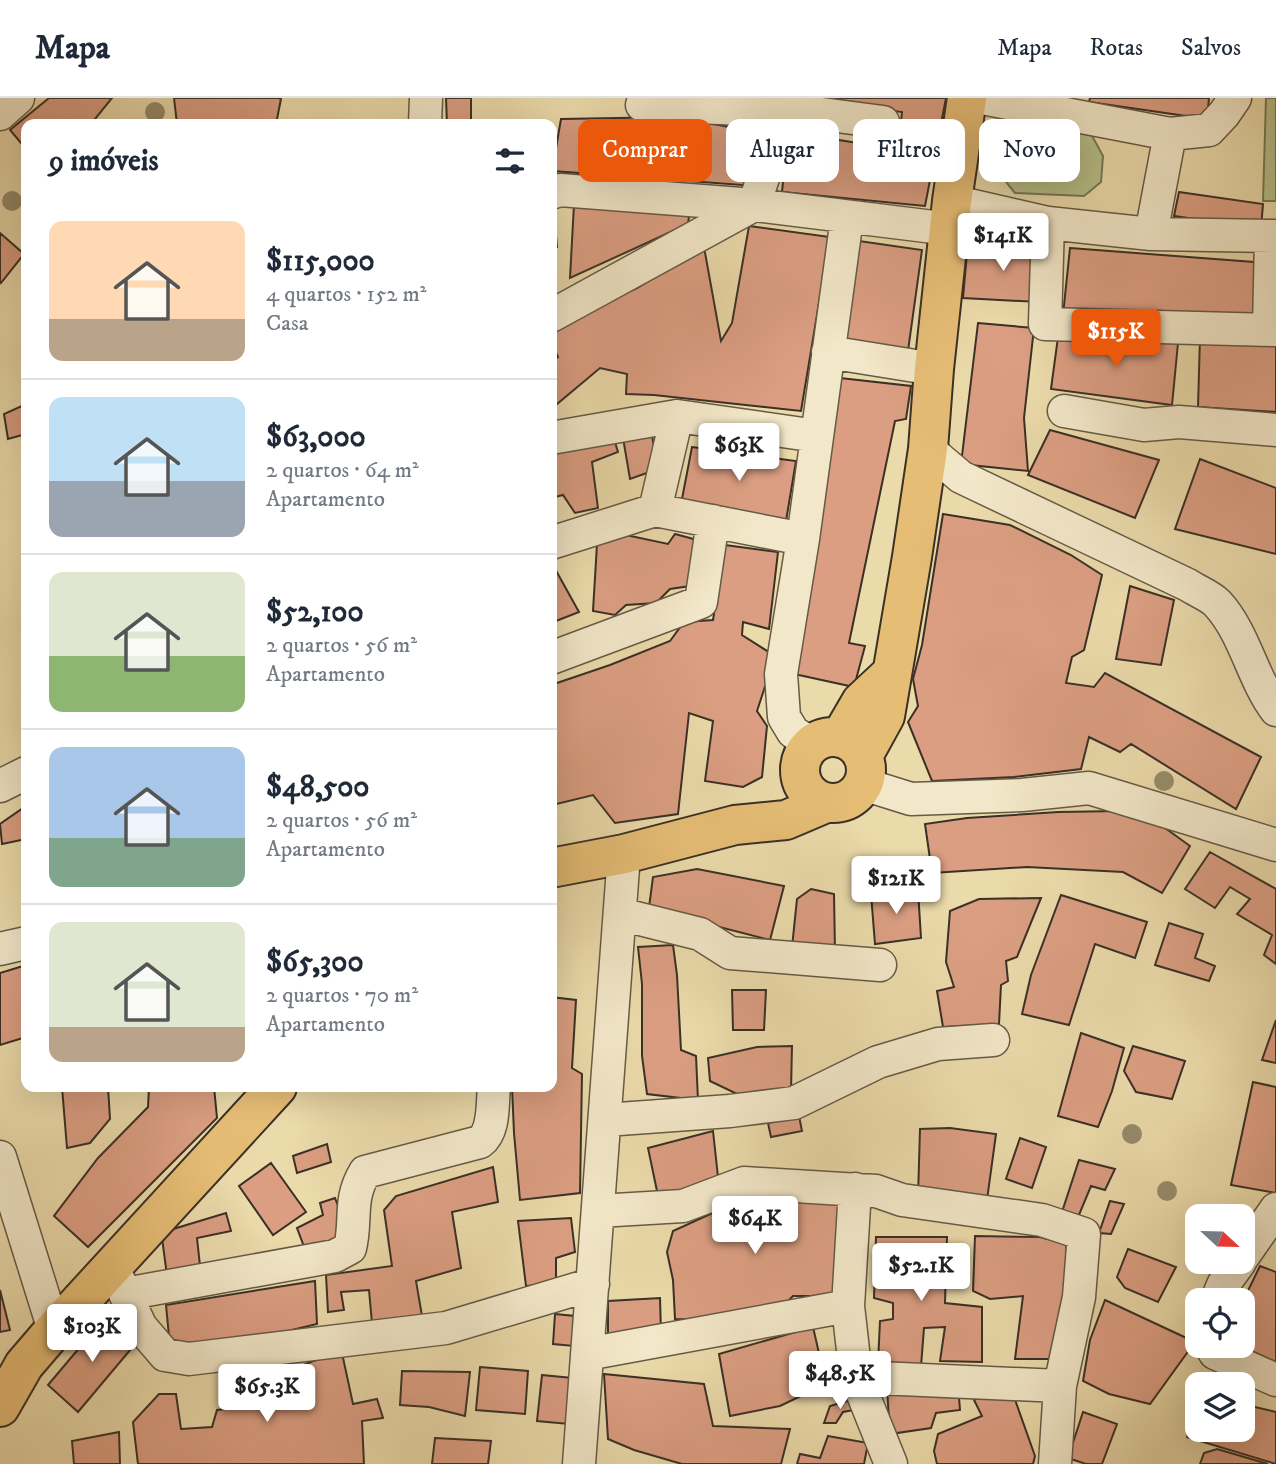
<!DOCTYPE html>
<html lang="pt">
<meta charset="utf-8">
<style>
body{margin:0;font-family:"IM FELL DW Pica",serif;background:#f6f6f7;color:#1f2937;height:100vh;display:flex;flex-direction:column;font-size:26px;white-space:nowrap}
*{box-sizing:border-box;margin:0}
p{font-size:23px;color:#747a83}
.icon{flex:none;width:38px;height:38px;fill:none;stroke:currentColor;stroke-width:2;stroke-linecap:round;stroke-linejoin:round}
.map{position:relative;flex:1;overflow:hidden}
.drawer{position:absolute;left:21px;top:21px;width:536px;height:973px;display:flex;flex-direction:column;background:#fff;border-radius:14px;box-shadow:0 7px 28px #0002}
.drawer>*{flex:none}
.banner{position:absolute;left:578px;top:21px;width:593px;height:63px;display:flex;gap:14px}
.needle{width:46px;rotate:112deg}
.fabs{position:absolute;left:1185px;top:1106px;display:grid;gap:14px}
.fabs a{display:grid;place-items:center;width:70px;height:70px;border-radius:14px;background:#fff;box-shadow:0 7px 28px #0002;font-size:35px}
.price{position:absolute;translate:-50% -60px;padding:0 16px;border-radius:7px;background:#fff;color:#222;font-size:23px;line-height:46px;filter:drop-shadow(0 2px 4px #0008)}
.price::after{content:'';position:absolute;left:50%;top:42px;width:21px;height:16px;margin-left:-10px;background:inherit;clip-path:polygon(0 0,100% 0,50% 100%)}
.price.current{background:#ea580c;color:#fff}
ul{padding:0;list-style:none}
li{display:flex;align-items:center;gap:21px;height:175px;padding:0 28px}
li+li{border-top:2px solid #e0e1e3}
li span{display:grid;place-items:center;flex:none;width:196px;height:140px;border-radius:14px;color:#555}
li>.icon{margin-inline-start:auto}
span .icon{width:84px;height:84px;fill:#fffc;stroke-width:1}
li b{font-size:30px}
h2{display:flex;justify-content:space-between;align-items:center;height:84px;padding:0 28px;font-size:30px}
.chip{padding:0 24px;border-radius:14px;background:#fff;box-shadow:0 7px 28px #0002;font-size:24px;line-height:63px}
.chip.current{background:#ea580c;color:#fff}
header{display:flex;align-items:center;gap:42px;box-sizing:border-box;height:98px;padding:0 35px;background:#fff;border-bottom:2px solid #e0e1e3}
header strong{font-size:33px}
nav{display:flex;gap:38px;margin-inline-start:auto;font-size:24px}
.map>svg:first-child{display:block}
</style>
<header>
<strong>Mapa</strong>
<nav><a>Mapa</a><a>Rotas</a><a>Salvos</a></nav>
</header>
<div class="map">
<svg width="1276" height="1366" viewBox="0 0 1276 1366">
<rect width="100%" height="100%" fill="#ebdaaa"/>
<filter id="stains"><feTurbulence type="fractalNoise" baseFrequency=".00286" numOctaves="4"/><feColorMatrix values="0 0 0 0 .2 0 0 0 0 .09 0 0 0 0 .02 0 0 0 .5 -.17"/></filter>
<radialGradient id="worn" r=".72"><stop offset=".6" stop-color="#630" stop-opacity="0"/><stop offset="1" stop-color="#630" stop-opacity=".3"/></radialGradient>
<path fill="#b7c089" stroke="#787858" stroke-width="2" d="M1266,0H1276V103H1263Z
M1038,21L1090,34L1103,58L1101,84L1084,98L1015,95C991,66 990,61 1000,25Z"/>
<path fill="#db9e82" stroke="#3a3026" stroke-width="2" d="M49,0H112L91,26H26V51L10,32Z
M174,0H278L281,1L276,26H177Z
M446,0H471V26H447Z
M812,0H946L925,108L782,94L788,34L870,47L880,33H900L902,14L812,2Z
M1090,0H1209L1207,21L1089,4Z
M677,19L765,36L756,88L552,73L561,21Z
M1179,94L1263,106L1261,130L1174,118Z
M574,106L690,111L688,126L570,180Z
M554,114L557,149H551V115Z
M970,121L988,123L987,146L968,144Z
M749,128L830,139L801,313L654,297L626,296L627,276L600,270L551,311V263L558,259L551,244V236L583,214L637,190L704,149L721,243L732,225Z
M0,135L24,156L1,185L0,183Z
M859,143L922,152L908,253L845,245Z
M968,144L1042,150L1039,204L963,200Z
M1070,150L1267,165L1261,228L1063,217Z
M978,225L1034,230L1024,320L1028,373L961,366Z
M1058,239L1178,245L1172,307L1051,291Z
M1200,239L1276,242V314L1198,309Z
M840,280L911,288L906,321L895,323L849,545L865,548L854,589L794,576Z
M26,306V336L8,341L4,316Z
M651,332L658,371L630,381L623,340Z
M1050,332L1159,362L1135,420L1028,377Z
M614,341L618,354L592,364L598,410L575,415L563,397L551,400V354Z
M692,349L796,363L786,423L681,406Z
M1200,361L1276,390V456L1175,431Z
M943,416L1010,427L1071,457L1102,477L1084,552L1072,559L1066,585L1094,589L1105,575L1261,659L1236,711L1131,646L1120,654L1089,639L1081,671L1014,679L932,683L908,624L918,608L913,581L922,547Z
M675,436L701,443L690,488L670,491L656,505L626,507L615,517L593,513L597,446L626,437L668,446Z
M725,447L778,454L769,531L743,524L742,537L775,558L757,613L767,628L762,679L743,689L705,683L713,623L689,615L678,716L615,725L593,697L552,707L551,711V587L610,567L670,543L684,524L713,522Z
M554,469L579,514L551,525V470Z
M1130,488L1174,502L1161,567L1116,561Z
M26,708V741L2,746L0,726Z
M1120,713L1158,725L1190,748L1162,795L1123,774L1027,769L932,775L925,726L967,720L1058,714Z
M1210,754L1276,791V866L1264,857L1272,837L1237,816L1250,801L1230,789L1215,810L1185,791Z
M697,771L784,788L770,842L677,818L648,817L653,779Z
M811,791L834,796L835,855L791,859L797,801Z
M918,792L921,840L875,846L871,796Z
M1061,797L1147,824L1135,860L1095,846L1069,927L1022,916L1031,877Z
M1041,800L1017,859L1006,863L1008,883L1001,887L999,926L943,929L937,893L954,889L946,864L950,813L979,801Z
M1169,825L1203,836L1195,860L1215,868L1209,883L1155,867Z
M673,847L677,877L681,952L696,958L698,1002L647,996L642,958V886L638,849Z
M26,867V939L0,947V875Z
M732,892H766L764,932H733Z
M551,899L576,902L572,970L582,976L580,1095L520,1102L514,1035L512,989H551Z
M1276,922V965L1262,962Z
M1081,935L1124,950L1112,993L1098,1029L1058,1018Z
M792,948L791,993L737,996L710,983L708,960L757,949Z
M1133,948L1185,963L1172,1001L1136,994L1124,973Z
M1253,984L1276,989V1095L1231,1087Z
M62,989H108L110,1021L90,1045L67,1050Z
M149,989H214L217,1020L88,1149L54,1118L98,1060L148,1009Z
M799,1018L802,1033L771,1039L768,1025Z
M950,1030L996,1036L987,1102L918,1099L920,1031Z
M713,1033L718,1079L680,1094L657,1093L648,1050Z
M1020,1040L1046,1049L1032,1090L1006,1081Z
M327,1046L331,1064L297,1075L293,1058Z
M1079,1062L1115,1071L1105,1092L1091,1088L1079,1117L1062,1114Z
M271,1065L306,1114L273,1137L239,1088Z
M493,1069L498,1104L452,1114L461,1170L416,1183L422,1218L372,1225L369,1192L341,1194L344,1212L328,1214L326,1177L392,1168L384,1112L396,1098Z
M752,1097L840,1101L834,1198H793L782,1209L703,1222L675,1221L673,1182L667,1154L673,1133Z
M335,1100L348,1134L306,1154L297,1130L323,1117L320,1105Z
M1110,1103L1124,1106L1111,1136L1099,1135Z
M226,1115L231,1133L197,1140L201,1177L168,1185L162,1140L170,1132Z
M571,1120L575,1154L556,1160V1186L526,1188L518,1123Z
M975,1138L1040,1139L1066,1146L1069,1183L1055,1261H1015L1023,1198L990,1201L973,1193Z
M876,1139H947L945,1205L982,1209V1264L940,1263L945,1229L924,1230L921,1268L878,1265L880,1223L893,1221V1205L874,1200Z
M1128,1151L1176,1169L1158,1204L1125,1190L1117,1179Z
M1260,1168L1276,1174V1264L1240,1248H1242V1205Z
M315,1183L317,1226L275,1236L170,1249L166,1207Z
M0,1192L10,1232L0,1234Z
M660,1200L661,1235L608,1236V1203Z
M1105,1202L1195,1244L1150,1306L1109,1296L1083,1283L1090,1242Z
M555,1216L575,1218L574,1248L553,1246Z
M107,1217L136,1245L78,1314L48,1287Z
M813,1229L826,1286L780,1308L730,1318L719,1256Z
M342,1255L353,1306L377,1301L383,1320L362,1323L364,1366H138L133,1324L159,1296H176L181,1331L212,1329L217,1312L261,1307L258,1286L313,1263Z
M480,1269L528,1273L525,1316L476,1312Z
M402,1273L470,1274L465,1318L429,1309L400,1307Z
M604,1276L704,1286L713,1328L790,1331L781,1366H682L634,1352L608,1341Z
M542,1277L572,1280L569,1326L537,1323Z
M958,1287L960,1312L936,1315L931,1330L890,1336L887,1291Z
M996,1292L1013,1296L1035,1358L1033,1366H937L934,1353L938,1336L982,1318L974,1302Z
M854,1301L859,1311L843,1314L836,1325H824L830,1308Z
M1242,1306L1276,1314V1366L1187,1339L1197,1313V1332H1242Z
M1083,1314L1117,1326L1102,1366H1086L1068,1360Z
M119,1334L120,1366H74L72,1343Z
M828,1338L868,1345L864,1366H797L800,1356L820,1360Z
M435,1340L491,1343L488,1366H432Z
M1217,1351L1268,1366H1200L1204,1355Z"/>
<g fill="none" stroke-linecap="round" stroke-linejoin="round">
<defs>
<path id="minor" d="M982,0L1170,36
M642,7L798,13L883,24
M0,16L18,0
M425,26L426,0
M551,95L560,92L754,107L775,44L798,13L801,0
M952,103L1048,125L1151,136L1276,138
M1048,125L1045,226L1276,232
M1151,136L1170,36L1209,32L1224,16L1235,0
M551,218L754,107L950,131
M1269,232L1271,139
M828,254L934,271
M1064,313L1144,327L1179,324L1276,332
M551,340L677,318L817,338
M928,351L961,379L1188,487C1197,493 1210,498 1217,505C1245,535 1252,580 1276,612
M655,412L677,318
M551,445L655,412L803,441
M551,560L701,504L713,423
M812,646L793,634L784,619L781,576L803,441L847,120
M863,686L911,701L1022,697L1089,690L1276,747
M0,688L26,675
M620,816L700,836L730,855L880,867
M0,851L26,845
M605,1022L730,1013L794,1005L878,964L938,946L993,942
M0,1059L54,1232
M855,1091L848,1208L856,1279L891,1366
M598,1113L683,1108L744,1085L876,1093L902,1102L1042,1122L1084,1136L1079,1199L1060,1288L1055,1366
M1242,1160L1276,1111
M112,1168L141,1229L165,1257L189,1261L446,1230L593,1186
M125,1196L335,1158L350,1150C357,1122 348,1102 365,1074L480,1044C495,1033 492,1006 494,989
M1217,1202L1223,1187L1240,1164
M1211,1248L1215,1255L1276,1282
M587,1256L848,1208
M856,1279L1060,1288
M579,1366L624,756"/>
<path id="major" d="M800 672a33 33 0 1 1 66 0a33 33 0 1 1-66 0Z
M840,640L861,604L892,575
M863,658L885,618L912,459L928,351L934,271L952,103L967,0
M551,770L624,756L735,727L786,722L826,705
M0,1309L24,1267L54,1232L277,989"/>
</defs>
<use href="#minor" stroke="#665a47" stroke-width="35"/>
<use href="#major" stroke="#3a3026" stroke-width="42"/>
<use href="#minor" stroke="#f2e7c8" stroke-width="32"/>
<use href="#major" stroke="#e6bd75" stroke-width="38"/>
</g>
<g fill="#978c6c">
<circle cx="155" cy="14" r="10"/>
<circle cx="12" cy="103" r="10"/>
<circle cx="1164" cy="683" r="10"/>
<circle cx="1132" cy="1036" r="10"/>
<circle cx="1167" cy="1093" r="10"/>
</g>
<rect width="100%" height="100%" filter="url(#stains)"/>
<rect width="100%" height="100%" fill="url(#worn)"/>
</svg>
<div class="fabs">
<a><svg class="needle" viewBox="-14 -14 28 28"><path d="M0-13l5 13h-10z" fill="#e53935"/><path d="M0 13l5-13h-10z" fill="#747a83"/></svg></a>
<a><svg class="icon" aria-label="locate" viewBox="0 0 24 24"><circle cx="12" cy="12" r="6"/><path d="M12 2v4M12 18v4M2 12h4M18 12h4"/></svg></a>
<a><svg class="icon" aria-label="layers" viewBox="0 0 24 24"><path d="M12 4l9 5-9 5-9-5zM3 14l9 5 9-5"/></svg></a>
</div>
<b class="price" style="left:1003px;top:175px">$141K</b>
<b class="price current" style="left:1116px;top:271px">$115K</b>
<b class="price" style="left:739px;top:385px">$63K</b>
<b class="price" style="left:896px;top:818px">$121K</b>
<b class="price" style="left:755px;top:1158px">$64K</b>
<b class="price" style="left:921px;top:1205px">$52.1K</b>
<b class="price" style="left:92px;top:1266px">$103K</b>
<b class="price" style="left:840px;top:1313px">$48.5K</b>
<b class="price" style="left:267px;top:1326px">$65.3K</b>
<div class="banner">
<a class="chip current">Comprar</a>
<a class="chip">Alugar</a>
<a class="chip">Filtros</a>
<a class="chip">Novo</a>
</div>
<section class="drawer">
<h2>9 imóveis<svg class="icon" aria-label="filters" viewBox="0 0 24 24"><path d="M4 7h16M4 17h16"/><circle cx="9" cy="7" r="2"/><circle cx="15" cy="17" r="2"/></svg></h2>
<ul>
<li><span style="background:linear-gradient(#ffd9b3 70%,#b9a48a 0)"><svg class="icon" aria-label="home" viewBox="0 0 24 24"><path d="M3 11l9-7 9 7M6 9v11h12V9"/></svg></span><div><b>$115,000</b><p>4 quartos · 152 m²</p><p>Casa</p></div></li>
<li><span style="background:linear-gradient(#bfe0f5 60%,#9aa5b1 0)"><svg class="icon" aria-label="home" viewBox="0 0 24 24"><path d="M3 11l9-7 9 7M6 9v11h12V9"/></svg></span><div><b>$63,000</b><p>2 quartos · 64 m²</p><p>Apartamento</p></div></li>
<li><span style="background:linear-gradient(#dfe7d0 60%,#8fb573 0)"><svg class="icon" aria-label="home" viewBox="0 0 24 24"><path d="M3 11l9-7 9 7M6 9v11h12V9"/></svg></span><div><b>$52,100</b><p>2 quartos · 56 m²</p><p>Apartamento</p></div></li>
<li><span style="background:linear-gradient(#a9c7e8 65%,#7fa58c 0)"><svg class="icon" aria-label="home" viewBox="0 0 24 24"><path d="M3 11l9-7 9 7M6 9v11h12V9"/></svg></span><div><b>$48,500</b><p>2 quartos · 56 m²</p><p>Apartamento</p></div></li>
<li><span style="background:linear-gradient(#dfe7d0 75%,#b9a48a 0)"><svg class="icon" aria-label="home" viewBox="0 0 24 24"><path d="M3 11l9-7 9 7M6 9v11h12V9"/></svg></span><div><b>$65,300</b><p>2 quartos · 70 m²</p><p>Apartamento</p></div></li>
</ul>
</section>
</div>
